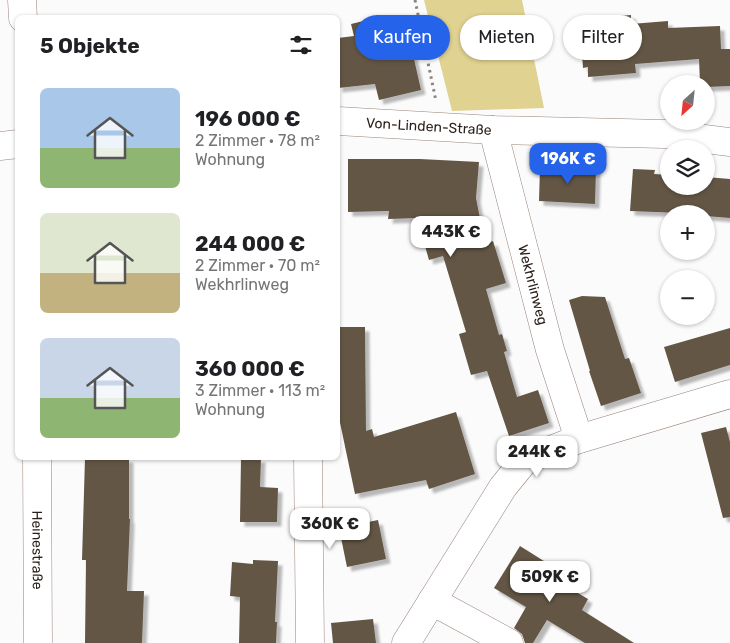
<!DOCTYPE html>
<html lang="de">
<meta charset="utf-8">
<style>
body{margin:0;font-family:Rubik,sans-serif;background:#f2f2f2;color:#202124;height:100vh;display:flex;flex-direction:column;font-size:19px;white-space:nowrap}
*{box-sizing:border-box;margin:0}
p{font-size:16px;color:#757577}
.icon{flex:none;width:28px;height:28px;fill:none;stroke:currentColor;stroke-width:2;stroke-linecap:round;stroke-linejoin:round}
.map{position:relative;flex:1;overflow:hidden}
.side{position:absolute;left:15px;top:15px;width:325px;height:445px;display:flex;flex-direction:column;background:#fff;border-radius:8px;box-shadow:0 1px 4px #0004}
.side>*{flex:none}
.hud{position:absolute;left:355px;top:15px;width:300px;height:45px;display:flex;gap:10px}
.needle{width:32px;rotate:207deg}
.controls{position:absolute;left:660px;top:75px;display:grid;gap:10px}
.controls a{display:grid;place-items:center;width:55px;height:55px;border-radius:50%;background:#fff;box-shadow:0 1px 4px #0004;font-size:25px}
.price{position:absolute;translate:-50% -42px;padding:0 11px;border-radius:10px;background:#fff;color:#222;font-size:16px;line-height:32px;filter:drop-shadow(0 1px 2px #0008)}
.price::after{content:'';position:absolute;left:50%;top:30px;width:15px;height:11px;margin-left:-8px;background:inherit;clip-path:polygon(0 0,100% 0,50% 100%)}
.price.on{background:#2563eb;color:#fff}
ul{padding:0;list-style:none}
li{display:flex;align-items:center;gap:15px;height:125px;padding:0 25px}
li span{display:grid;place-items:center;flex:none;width:140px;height:100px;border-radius:8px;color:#555}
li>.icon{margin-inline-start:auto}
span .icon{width:60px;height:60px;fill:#fffc;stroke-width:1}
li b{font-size:21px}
h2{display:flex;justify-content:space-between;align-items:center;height:60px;padding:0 25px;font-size:21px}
.pill{padding:0 18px;border-radius:22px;background:#fff;box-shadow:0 1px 4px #0004;font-size:18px;line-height:45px}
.pill.on{background:#2563eb;color:#fff}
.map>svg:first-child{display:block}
</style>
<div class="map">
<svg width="730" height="643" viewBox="0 0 730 643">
<defs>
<filter id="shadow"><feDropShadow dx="4.5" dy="4.5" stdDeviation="1" flood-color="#0004"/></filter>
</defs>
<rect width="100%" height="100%" fill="#fbfbfb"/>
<path fill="#e0d291" d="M424,0H522L544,108L452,111Z"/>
<path fill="#635645" filter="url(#shadow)" d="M631,15V24L668,21V28L720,26L721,49H730V86L706,87V84H700L699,59L635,64L636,73L588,77V67L583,68L580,29H585L584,19Z
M380,17L386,42L409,37L421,90L379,100L375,84L338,88V38L354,36L351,24Z
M348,159H420L479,162L476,198L485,244L493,241L506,283L486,289L499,335L502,334L507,351L504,352L517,397L538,390L549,423L509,436L487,371L471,375L459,334L466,332L443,256L429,260L417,218L388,219L389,211L348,212Z
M540,167L596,169L595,204L539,201Z
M633,169L655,170L654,174L669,175V186H706V177L730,179V218L706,216V214L630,211Z
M582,296L605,297L625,359L629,358L641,393L601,406L589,371H590L569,300Z
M338,327H365L366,431L372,429L374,437L456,412L475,474L429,489L426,480L355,494L338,413Z
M730,328V365L675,382L664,347Z
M726,427L730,442V517L723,518L701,433Z
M85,458H129V519H130L127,591H144L142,643H85L86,560H82Z
M241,458H261L260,487L278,488L277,522H240Z
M378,520L386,559L347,567L339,528Z
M520,546L547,563L542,572L588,599L582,610L634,643H585L547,620L533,643H525L522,634L514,628L526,607L494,588Z
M253,560L278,561L275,622H277L276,643H239L240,597L230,596L232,562L253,564Z
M373,619L376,643H333L331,623Z"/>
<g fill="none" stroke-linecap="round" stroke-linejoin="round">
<defs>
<g id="minor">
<path d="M22,0L23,18"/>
<path id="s1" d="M338,121L493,130L664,134L730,142"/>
<path id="s2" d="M493,130L550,350L579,439"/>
<path d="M0,146L18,144"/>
<path id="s3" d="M37,458L38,643"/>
<path d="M308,458L310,643"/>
<path d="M432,601L509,643"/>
<path d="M406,643L503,487L525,460L579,439L730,394"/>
</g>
</defs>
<use href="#minor" stroke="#998478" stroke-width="29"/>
<path stroke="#898481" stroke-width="3" stroke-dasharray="2.5 4" stroke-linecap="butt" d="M415,0L436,101"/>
<use href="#minor" stroke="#fff" stroke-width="28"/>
</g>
<g text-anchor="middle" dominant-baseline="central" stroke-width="5" stroke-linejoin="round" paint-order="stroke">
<g font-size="14" fill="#2a211c" stroke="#fff">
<text stroke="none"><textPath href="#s1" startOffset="91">Von-Linden-Straße</textPath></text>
<text stroke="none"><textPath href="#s2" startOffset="160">Wekhrlinweg</textPath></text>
<text stroke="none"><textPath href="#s3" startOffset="92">Heinestraße</textPath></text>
</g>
</g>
</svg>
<div class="controls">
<a><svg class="needle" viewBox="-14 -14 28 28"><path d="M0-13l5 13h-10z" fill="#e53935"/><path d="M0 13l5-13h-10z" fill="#757577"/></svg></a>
<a><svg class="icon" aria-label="layers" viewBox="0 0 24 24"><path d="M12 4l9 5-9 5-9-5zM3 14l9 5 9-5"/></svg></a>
<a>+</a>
<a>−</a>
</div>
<b class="price on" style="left:568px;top:185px">196K €</b>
<b class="price" style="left:451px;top:258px">443K €</b>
<b class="price" style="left:537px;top:478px">244K €</b>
<b class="price" style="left:330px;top:550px">360K €</b>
<b class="price" style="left:550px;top:603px">509K €</b>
<div class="hud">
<a class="pill on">Kaufen</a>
<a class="pill">Mieten</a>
<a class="pill">Filter</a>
</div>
<section class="side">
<h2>5 Objekte<svg class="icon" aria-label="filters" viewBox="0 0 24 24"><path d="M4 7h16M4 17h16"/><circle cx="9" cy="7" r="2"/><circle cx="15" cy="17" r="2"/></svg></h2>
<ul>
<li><span style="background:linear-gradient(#a9c7e8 60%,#8fb573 0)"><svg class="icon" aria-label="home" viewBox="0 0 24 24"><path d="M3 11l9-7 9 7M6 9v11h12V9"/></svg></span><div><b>196 000 €</b><p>2 Zimmer · 78 m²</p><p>Wohnung</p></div></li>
<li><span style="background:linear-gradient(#dfe7d0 60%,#c2b280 0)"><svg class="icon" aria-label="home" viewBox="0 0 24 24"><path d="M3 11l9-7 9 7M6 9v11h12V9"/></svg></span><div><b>244 000 €</b><p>2 Zimmer · 70 m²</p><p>Wekhrlinweg</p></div></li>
<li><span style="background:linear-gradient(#c9d6e8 60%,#8fb573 0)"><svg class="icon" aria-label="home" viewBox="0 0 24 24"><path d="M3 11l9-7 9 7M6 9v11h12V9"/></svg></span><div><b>360 000 €</b><p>3 Zimmer · 113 m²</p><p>Wohnung</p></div></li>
</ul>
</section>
</div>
